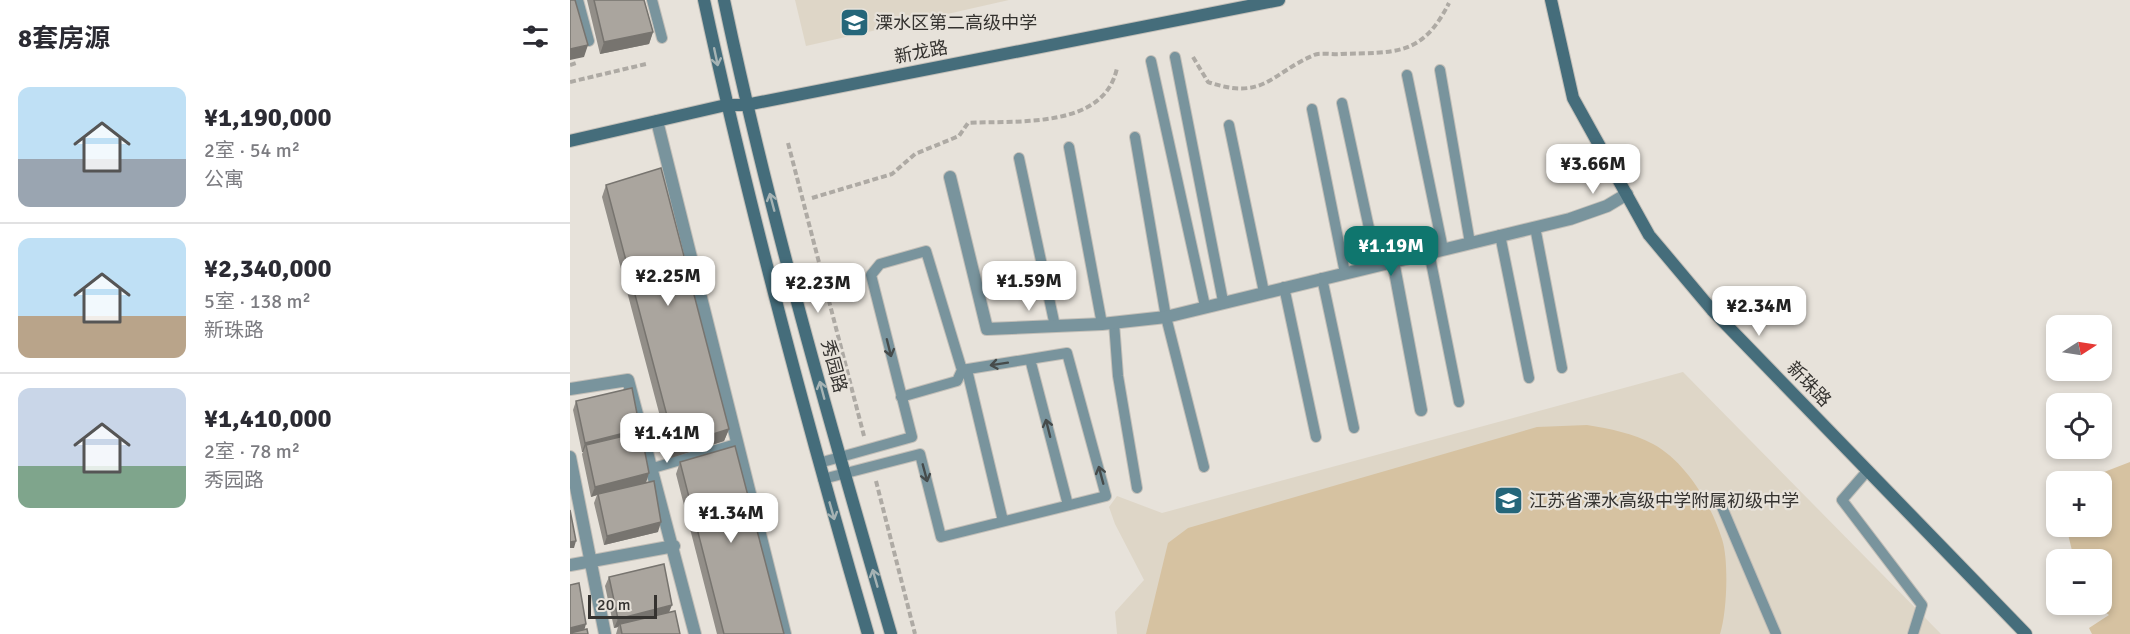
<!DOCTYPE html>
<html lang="zh">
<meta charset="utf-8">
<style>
body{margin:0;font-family:Signika,"Noto Sans SC",sans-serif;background:#f7f7f7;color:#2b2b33;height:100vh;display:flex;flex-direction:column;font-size:22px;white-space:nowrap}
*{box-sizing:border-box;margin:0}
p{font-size:20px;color:#7c7c81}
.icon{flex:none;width:33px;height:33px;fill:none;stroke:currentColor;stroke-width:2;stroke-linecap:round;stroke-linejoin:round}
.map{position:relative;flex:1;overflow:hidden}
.details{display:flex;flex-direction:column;background:#fff;width:570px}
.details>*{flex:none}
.needle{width:39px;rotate:78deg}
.controls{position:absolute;left:1476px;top:315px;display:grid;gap:12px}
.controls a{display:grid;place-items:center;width:66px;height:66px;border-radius:12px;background:#fff;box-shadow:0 3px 9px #0003;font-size:30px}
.scale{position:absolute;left:18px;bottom:15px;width:69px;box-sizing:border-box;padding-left:6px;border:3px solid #353330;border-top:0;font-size:16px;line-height:21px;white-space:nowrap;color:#353330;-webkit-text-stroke:4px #e7e2da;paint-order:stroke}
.price{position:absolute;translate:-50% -51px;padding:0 14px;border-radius:12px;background:#fff;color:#222;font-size:20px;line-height:39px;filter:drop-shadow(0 2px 3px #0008)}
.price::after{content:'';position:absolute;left:50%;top:36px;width:18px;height:14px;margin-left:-9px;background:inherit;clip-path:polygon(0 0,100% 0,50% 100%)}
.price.active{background:#0f766e;color:#fff}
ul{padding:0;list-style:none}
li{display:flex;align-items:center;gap:18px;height:150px;padding:0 18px}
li+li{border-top:2px solid #e1e1e2}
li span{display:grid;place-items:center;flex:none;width:168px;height:120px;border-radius:12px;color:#555}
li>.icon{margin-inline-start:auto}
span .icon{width:72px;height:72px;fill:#fffc;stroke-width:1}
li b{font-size:26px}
h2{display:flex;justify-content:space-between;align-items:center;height:72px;padding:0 18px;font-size:26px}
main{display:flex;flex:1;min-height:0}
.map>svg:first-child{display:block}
</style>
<main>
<section class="details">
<h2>8套房源<svg class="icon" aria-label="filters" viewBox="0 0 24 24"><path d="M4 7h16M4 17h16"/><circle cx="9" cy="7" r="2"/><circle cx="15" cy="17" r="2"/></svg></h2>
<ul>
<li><span style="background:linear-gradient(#bfe0f5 60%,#9aa5b1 0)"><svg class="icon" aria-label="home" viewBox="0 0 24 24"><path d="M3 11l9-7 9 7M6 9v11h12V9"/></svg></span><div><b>¥1,190,000</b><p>2室 · 54 m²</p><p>公寓</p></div></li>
<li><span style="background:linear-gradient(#bfe0f5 65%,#b9a48a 0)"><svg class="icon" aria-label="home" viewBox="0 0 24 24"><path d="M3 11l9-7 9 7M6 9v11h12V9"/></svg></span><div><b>¥2,340,000</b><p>5室 · 138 m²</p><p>新珠路</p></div></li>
<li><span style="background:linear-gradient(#c9d6e8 65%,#7fa58c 0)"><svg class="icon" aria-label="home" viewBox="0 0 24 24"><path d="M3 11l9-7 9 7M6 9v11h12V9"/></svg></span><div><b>¥1,410,000</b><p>2室 · 78 m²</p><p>秀园路</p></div></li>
</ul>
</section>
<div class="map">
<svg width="1560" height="634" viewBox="0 0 1560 634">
<rect width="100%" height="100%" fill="#e7e2da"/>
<path fill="#ded6c7" d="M225,0H439L236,46Z
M1113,372L1371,634H547L545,612L574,580L545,524L539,507L547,496L592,513Z"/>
<path fill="#d6c2a1" d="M1017,425C1040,429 1063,433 1083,444C1116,462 1141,504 1152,539C1159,560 1157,613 1150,634H576L598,543L618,528L967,427Z
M1560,462V634H1522L1519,628L1539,615L1526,605L1532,604V560L1504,559L1498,534L1500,527L1532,526V482L1515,481L1516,479Z"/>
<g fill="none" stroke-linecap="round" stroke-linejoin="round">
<defs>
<path id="lane" d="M8,0L19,41
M82,0L92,38
M605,57L653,301
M581,61L635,306
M870,70L900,243
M837,75L873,249
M772,103L807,265
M742,109L775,273
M659,125L694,292
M565,137L596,317L634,467
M499,147L532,324
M449,158L485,326
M965,227L992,368
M930,235L959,378
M859,252L889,402
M752,278L784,428
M714,287L746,437
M544,323L548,376L567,488
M460,359L498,505
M397,370L433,521
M331,397L387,381L392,370
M249,463L342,437L301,275L310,264L356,251L392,370L497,353L536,496L371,537L350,454L253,479
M83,468L166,444
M1298,470L1272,500L1352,605L1343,634
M1149,500L1206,634"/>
<path id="street" d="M87,121L215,634
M380,177L417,329L532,324L596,317L1000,219L1037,206L1057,194
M823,261L851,410
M0,389L58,380L125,634
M0,457L35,634
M0,565L104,546"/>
<path id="secondary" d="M134,0C180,213 237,424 298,634
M154,0C199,214 260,424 321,634
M981,0L1003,98L1079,235L1142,310L1456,634
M0,141L156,105H176L709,0"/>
</defs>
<use href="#lane" stroke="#c3bfb8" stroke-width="12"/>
<use href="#street" stroke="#c3bfb8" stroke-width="14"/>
<use href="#secondary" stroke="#c3bfb8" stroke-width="14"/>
<path stroke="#aeaaa4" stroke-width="4" stroke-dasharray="6 3" stroke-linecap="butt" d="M623,57L638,82C694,101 700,74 744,55C751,52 763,55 771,54C825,52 852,57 879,3
M0,65L6,63
M0,82L76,64
M218,143L294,436
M242,198L322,174L345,154L389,136L398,123C446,120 534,130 547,68
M306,481L345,634"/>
<use href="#lane" stroke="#79949d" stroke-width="10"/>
<use href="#street" stroke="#79949d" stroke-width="12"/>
<use href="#secondary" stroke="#456d7b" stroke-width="12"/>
</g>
<path fill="#928e88" d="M17,0H74L83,32L79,44L30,54Z
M36,185L159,429L154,441L101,458L32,197Z
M6,401L70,429L68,433L76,483L88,532L34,545L24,503L27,495L21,497L12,454L13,452H12L3,410Z
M110,462L214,634H147L106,474Z
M39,577L99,612L110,634H46L48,627L44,628L35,586Z"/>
<path fill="#77746f" d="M83,32L79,44L30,54L34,42Z
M18,45L14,57L0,60V49Z
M70,429L66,439L16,445L13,452H12L15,443Z
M159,429L154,441L101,458L105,446Z
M79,473L76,483L28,494L27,495L21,497L25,487Z
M91,522L88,532L34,545L37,536Z
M6,541L4,548H0V542Z
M102,605L98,615L50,624L48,627L44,628L48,619Z
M16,624L14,631L0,634V628Z"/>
<path fill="#aaa59e" stroke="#77746f" stroke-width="1.5" d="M0,0H5L18,45L0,49Z
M24,0H74L83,32L34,42Z
M91,168L159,429L105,446L36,185Z
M62,388L70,429L15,443L6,401Z
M71,432L79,473L25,487L16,445Z
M165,446L214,634H154L110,462Z
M84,481L91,522L37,536L28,494Z
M0,510L6,541L0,542Z
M94,564L102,605L48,619L39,577Z
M9,583L16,624L0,628V585Z
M105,611L110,634H52L50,624Z
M17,629L18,634H0V633Z"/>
<defs><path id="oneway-shaft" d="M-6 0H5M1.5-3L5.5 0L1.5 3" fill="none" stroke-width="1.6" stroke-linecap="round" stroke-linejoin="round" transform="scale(1.5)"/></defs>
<g stroke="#a6b3b4">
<use href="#oneway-shaft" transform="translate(146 57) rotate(78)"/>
<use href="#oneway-shaft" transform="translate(202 202) rotate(-105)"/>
<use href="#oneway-shaft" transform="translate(252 390) rotate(-105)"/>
<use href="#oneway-shaft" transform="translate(262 511) rotate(74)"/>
<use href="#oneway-shaft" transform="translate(305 578) rotate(-106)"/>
</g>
<g stroke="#464b4b">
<use href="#oneway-shaft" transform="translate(319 348) rotate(76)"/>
<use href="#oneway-shaft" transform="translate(429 364) rotate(171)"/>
<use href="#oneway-shaft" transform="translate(478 428) rotate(-104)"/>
<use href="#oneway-shaft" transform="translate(355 473) rotate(75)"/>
<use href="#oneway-shaft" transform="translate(531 475) rotate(-105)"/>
</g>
<defs>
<symbol id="school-square" viewBox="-11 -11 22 22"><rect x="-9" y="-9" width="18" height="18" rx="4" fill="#25667a" stroke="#e7e2da"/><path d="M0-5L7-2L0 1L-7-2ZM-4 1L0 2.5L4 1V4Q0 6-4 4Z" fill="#fff"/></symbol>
</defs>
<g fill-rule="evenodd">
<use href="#school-square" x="268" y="6" width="33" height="33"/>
<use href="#school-square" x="922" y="484" width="33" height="33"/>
</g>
<g text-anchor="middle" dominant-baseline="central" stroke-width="4.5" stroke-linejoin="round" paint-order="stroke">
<g font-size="18" fill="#353330" stroke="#e7e2da" text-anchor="start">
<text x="305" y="23">溧水区第二高级中学</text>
<text x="959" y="501">江苏省溧水高级中学附属初级中学</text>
</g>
<g font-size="18" fill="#353330" stroke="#e7e2da">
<text transform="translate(351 52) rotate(-11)">新龙路</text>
<text transform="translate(264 366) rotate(75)">秀园路</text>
<text transform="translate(1239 384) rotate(46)">新珠路</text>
</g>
</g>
</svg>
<div class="controls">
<a><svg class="needle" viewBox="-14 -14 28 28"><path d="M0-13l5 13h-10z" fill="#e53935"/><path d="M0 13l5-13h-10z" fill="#7c7c81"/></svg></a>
<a><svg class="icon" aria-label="locate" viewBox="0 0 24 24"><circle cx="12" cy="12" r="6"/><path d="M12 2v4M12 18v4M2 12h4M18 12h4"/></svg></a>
<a>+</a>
<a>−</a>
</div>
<div class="scale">20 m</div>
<b class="price" style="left:1023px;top:195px">¥3.66M</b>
<b class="price active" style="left:821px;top:277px">¥1.19M</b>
<b class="price" style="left:98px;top:307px">¥2.25M</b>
<b class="price" style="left:459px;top:312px">¥1.59M</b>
<b class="price" style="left:248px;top:314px">¥2.23M</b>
<b class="price" style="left:1189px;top:337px">¥2.34M</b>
<b class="price" style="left:97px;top:464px">¥1.41M</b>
<b class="price" style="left:161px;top:544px">¥1.34M</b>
</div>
</main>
